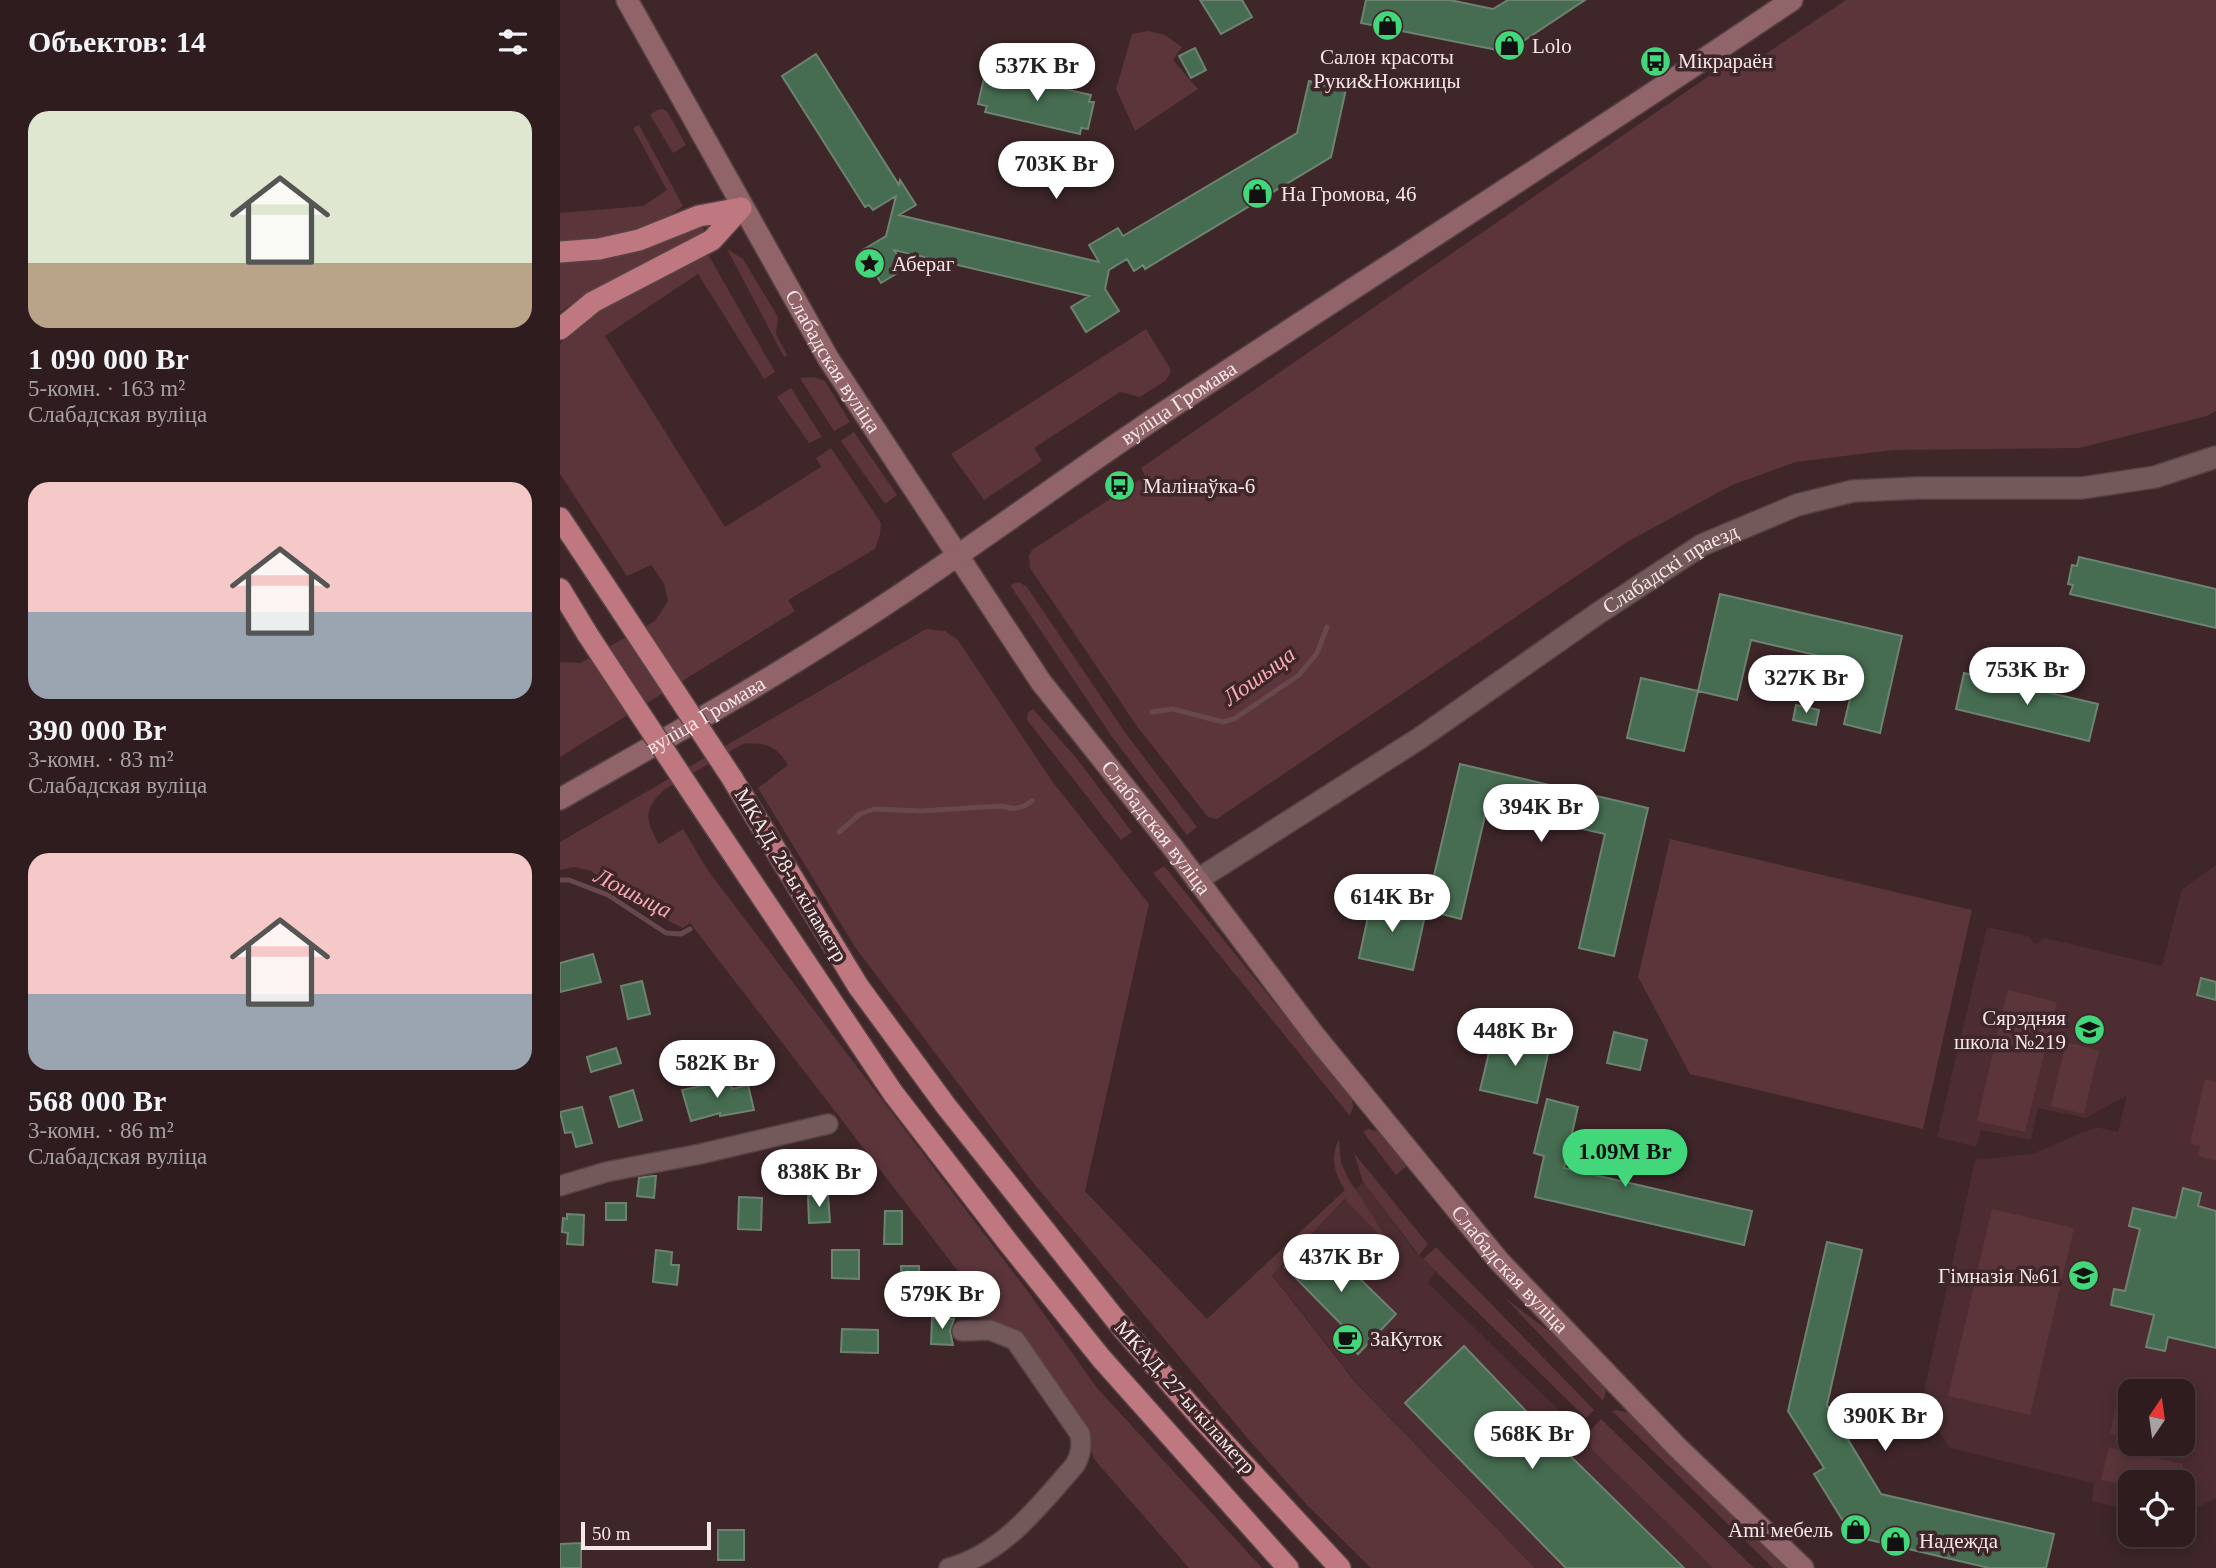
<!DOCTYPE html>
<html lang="ru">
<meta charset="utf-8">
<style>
body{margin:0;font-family:"Times New Roman",serif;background:#3a292c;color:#f1f3f6;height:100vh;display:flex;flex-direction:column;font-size:26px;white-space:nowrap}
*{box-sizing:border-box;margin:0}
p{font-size:23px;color:#a7a1a4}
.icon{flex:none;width:38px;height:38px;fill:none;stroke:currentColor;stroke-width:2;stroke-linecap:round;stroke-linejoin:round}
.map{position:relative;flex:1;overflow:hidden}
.panel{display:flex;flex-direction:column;background:#2e1c1f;width:560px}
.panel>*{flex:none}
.needle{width:46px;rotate:13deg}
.controls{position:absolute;left:1558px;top:1379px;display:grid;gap:14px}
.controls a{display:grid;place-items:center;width:77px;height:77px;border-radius:14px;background:#2e1c1f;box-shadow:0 4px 18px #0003,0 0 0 2px #493a3d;font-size:35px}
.scale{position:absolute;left:21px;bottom:18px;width:130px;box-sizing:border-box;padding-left:7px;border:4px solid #f6e6e7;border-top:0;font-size:19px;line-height:24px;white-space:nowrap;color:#f6e6e7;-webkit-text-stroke:5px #3e2629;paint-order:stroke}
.price{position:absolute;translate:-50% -60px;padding:0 16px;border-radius:24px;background:#fff;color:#222;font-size:23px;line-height:46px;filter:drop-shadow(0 2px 4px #0008)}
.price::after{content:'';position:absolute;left:50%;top:42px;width:21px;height:16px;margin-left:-10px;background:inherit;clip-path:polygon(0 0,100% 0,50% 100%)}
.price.on{background:#43d77b;color:#111}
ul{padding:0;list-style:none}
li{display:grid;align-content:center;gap:14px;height:371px;padding:0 28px}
li span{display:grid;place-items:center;height:217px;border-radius:21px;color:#555}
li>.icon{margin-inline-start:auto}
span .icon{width:126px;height:126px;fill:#fffc;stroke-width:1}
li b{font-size:30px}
h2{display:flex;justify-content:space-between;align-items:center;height:84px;padding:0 28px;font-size:30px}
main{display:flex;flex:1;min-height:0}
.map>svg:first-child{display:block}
</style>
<main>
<section class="panel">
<h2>Объектов: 14<svg class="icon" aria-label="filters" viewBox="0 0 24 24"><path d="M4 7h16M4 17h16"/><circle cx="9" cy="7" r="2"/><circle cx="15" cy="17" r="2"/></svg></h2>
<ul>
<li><span style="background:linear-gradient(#dfe7d0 70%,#b9a48a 0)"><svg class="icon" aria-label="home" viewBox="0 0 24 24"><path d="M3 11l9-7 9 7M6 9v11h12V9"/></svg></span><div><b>1 090 000 Br</b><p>5-комн. · 163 m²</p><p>Слабадская вуліца</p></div></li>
<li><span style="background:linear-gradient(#f6c9c9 60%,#9aa5b1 0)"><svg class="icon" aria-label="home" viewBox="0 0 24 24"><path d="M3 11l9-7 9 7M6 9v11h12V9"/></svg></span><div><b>390 000 Br</b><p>3-комн. · 83 m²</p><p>Слабадская вуліца</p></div></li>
<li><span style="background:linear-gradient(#f6c9c9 65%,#9aa5b1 0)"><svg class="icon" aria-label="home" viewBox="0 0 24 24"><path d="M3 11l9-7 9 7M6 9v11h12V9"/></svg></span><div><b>568 000 Br</b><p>3-комн. · 86 m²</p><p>Слабадская вуліца</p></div></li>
</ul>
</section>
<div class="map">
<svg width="1656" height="1568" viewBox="0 0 1656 1568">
<rect width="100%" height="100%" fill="#3e2629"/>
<path fill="#4d2d31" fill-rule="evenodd" d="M1656,865V1498L1622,1515V1482H1570V1510L1532,1501L1534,1483L1390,1448L1361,1405L1415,1160L1472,1154L1536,1127L1558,1132L1567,1095L1526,1118L1478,1108L1471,1140L1421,1130L1416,1147L1377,1137L1427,927L1468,936L1475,944L1485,938L1602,966L1622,889ZM1570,1391H1622V1444H1570Z
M803,1182L854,1250L876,1272L868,1283L1162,1568H975L797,1383L712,1274Z"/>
<path fill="#5b353a" d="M1286,0H1656V411L1647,416L1519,448L1333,450L1236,462L1172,485L1067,542L657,819L648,817L576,725L470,568L469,555L472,550L585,476L581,468L1172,60L1180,71Z
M588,31L605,35L622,47L613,60L638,89L575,131L556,89L572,34Z
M102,109L107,111L126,145L113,153L90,115L97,110Z
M79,125L123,206L110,215L60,237L0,242V213L83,206L107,190L73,128Z
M139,223L144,229L143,233L24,295L0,312V262C53,264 93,246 139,223Z
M145,249L215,372L204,379L138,274L45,336L165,527L261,467L256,458L271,448L321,523L320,535L315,549L228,600L235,611L0,757V662L20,663L95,621L108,601L104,583L91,565L67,576L0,474V344L17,322Z
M167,249L183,259L218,317L216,334L227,355L224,357Z
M586,329L610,368V374L605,381L580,397L560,392L474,448L482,461L424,500L391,454Z
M254,377L265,381L290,422L274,431L240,378Z
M231,388L262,437L249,443L217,397Z
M294,432L337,495L325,504L281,441Z
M459,582L467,587L564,731L637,827L627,835L552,737L450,585Z
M366,629L385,631L398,640L492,781L589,904L525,1191L647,1319L785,1190C774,1173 770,1157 779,1139L781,1163L788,1178L833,1248V1255L826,1258L822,1257L831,1247L785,1199L712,1275L796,1383L975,1568H811L747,1505L690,1441L471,1180L295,947L198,788L228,765C217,746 205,742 183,744L104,790C83,810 85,820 99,844L123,829L149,872L466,1289L538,1389L702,1568H629L534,1459L525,1429L457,1330L429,1319L412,1318L421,1301L130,923L123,928L92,913L31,871L15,867L0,870V842Z
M473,709L518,760L572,832L561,840L467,720L468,712Z
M1110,839L1412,910L1363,1129L1130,1074L1078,977Z
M604,866L792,1099L793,1107L790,1116L593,873Z
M1448,990L1497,1002L1465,1132L1417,1121Z
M1506,1042L1539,1050L1524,1114L1491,1106Z
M1645,1079L1656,1082V1161L1638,1156L1640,1146L1630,1143Z
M808,1129L817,1131L820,1134L847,1166L836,1175L803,1132Z
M794,1153L868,1244L859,1255L803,1182Z
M1432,1209L1514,1228L1470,1415L1388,1396Z
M876,1247L1034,1410L1026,1418L863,1259Z
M944,1297L994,1335L1044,1387L1046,1392L1043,1401Z
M1558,1397L1570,1399V1439L1550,1434Z
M1057,1410L1070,1413L1228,1568H1213L1052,1411Z
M1041,1419L1194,1568H1153L1032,1449L1027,1434Z
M1549,1447L1623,1464L1620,1482H1570V1486L1541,1480Z"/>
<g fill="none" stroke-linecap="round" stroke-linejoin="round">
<path stroke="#66484d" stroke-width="5" d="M592,712L613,709L663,722L674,719L739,675L757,653L767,627
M279,832L300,814L314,809L361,811L441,806C454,810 461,809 472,801
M0,880H9L48,895L106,933L121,934L130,929"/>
</g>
<path fill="#466d51" stroke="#6d8372" stroke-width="2" d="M640,0H682L692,17L661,34Z
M806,0H890L933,9L948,0H1025L947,52L801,23Z
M635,48L646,70L631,78L619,56Z
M256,54L339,185L340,180L356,205L339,215L539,262L529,245L558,228L563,236L737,133L749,81L786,89L771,157L585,269L583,265L574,271L567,259L549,270L545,289L559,311L526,332L511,307L529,296L334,250L346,268L321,283L301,251L326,236L336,196L313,210L309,205L305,207L222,76Z
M432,73L531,95L529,102H534L528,129L521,128L520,134L425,112L427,106L418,104L424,78L431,79Z
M1519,557L1656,589V628L1510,594L1513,585L1508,584L1512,565L1517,566Z
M1160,594L1342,636L1320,733L1284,724L1298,665L1191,640L1177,700L1138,691Z
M1404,673L1538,704L1529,741L1396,709Z
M1081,678L1138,691L1124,751L1067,738Z
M1236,705L1259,710L1256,725L1233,720Z
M900,764L1088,808L1054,956L1019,948L1045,834L927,807L901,919L866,910Z
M812,899L866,911L853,970L799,958Z
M33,954L41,982L0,992V963Z
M1641,978L1656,982V1000L1637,995Z
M82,981L90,1014L68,1019L61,986Z
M934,1032L990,1045L977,1103L920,1090Z
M1054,1032L1087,1040L1080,1070L1047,1063Z
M56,1048L61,1063L31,1072L27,1057Z
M170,1080L172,1089L188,1085L194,1110L160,1116V1113L131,1121L122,1090Z
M73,1090L82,1120L59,1127L50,1097Z
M987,1099L1018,1107L1004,1168L1192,1211L1184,1245L975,1197L984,1156L974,1153Z
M22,1107L32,1143L16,1147L12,1132L5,1133L0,1112Z
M93,1176H96L94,1198L77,1196L79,1178Z
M1623,1188L1641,1193L1638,1206L1656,1211V1348L1608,1337L1605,1351L1586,1347L1594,1315L1551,1305L1554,1289L1565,1291L1580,1229L1569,1226L1573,1208L1616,1218Z
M268,1195L270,1222L249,1223L248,1196Z
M179,1197L202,1198L201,1230L178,1229Z
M46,1203H66V1220H46Z
M325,1211H342V1244H324Z
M7,1214L24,1215L23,1245L7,1244L8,1233L2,1232L3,1218L7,1219Z
M756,1236L836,1314L798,1354L777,1335L785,1328L725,1267Z
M1267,1242L1302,1250L1267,1405L1321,1494L1494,1534L1486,1568H1429L1306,1539L1293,1532L1283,1521L1254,1474L1264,1468L1228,1411Z
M96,1250L112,1252L111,1265H119L117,1285L93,1282Z
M272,1250H299V1279L272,1278Z
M341,1266H359L360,1292H342Z
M372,1318L394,1319L390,1331L393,1345L371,1344Z
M282,1329L318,1330V1353L281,1352Z
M904,1346L986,1432L1124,1568H1006L993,1555L845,1403Z
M158,1530H184V1560H158Z
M21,1543V1568H0V1544Z"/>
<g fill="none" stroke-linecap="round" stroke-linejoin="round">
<defs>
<path id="minor" d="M0,1186L46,1172L140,1154L268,1124
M389,1568C444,1553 478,1507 515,1465C521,1454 522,1446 520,1434L455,1340L430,1330L402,1331"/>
<g id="tertiary">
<path id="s1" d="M637,880L860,738L1040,612L1142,545L1237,505L1293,491L1358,488H1522L1595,477L1656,457"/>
</g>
<g id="secondary">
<path id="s2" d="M67,0L268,358L481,682L614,849L755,1036L939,1261L1117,1447L1243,1568"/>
<path id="s3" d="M0,799C96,744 193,690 286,630C394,562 496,484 603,413C812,275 1024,141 1232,0"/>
</g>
<path id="trunk" d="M0,252L39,249L79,240L139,216L181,208
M0,329L33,302L152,240L181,208
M0,518L63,613
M0,589L28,635
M172,778L298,986L386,1106L563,1329L640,1417L780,1568
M135,797L333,1093L447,1241L541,1358L728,1568"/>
</defs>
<use href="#minor" stroke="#564345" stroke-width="22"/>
<use href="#tertiary" stroke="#564345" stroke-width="24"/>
<use href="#secondary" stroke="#564345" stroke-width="24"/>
<use href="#trunk" stroke="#564345" stroke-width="24"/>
<use href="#minor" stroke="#74595b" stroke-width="19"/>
<use href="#tertiary" stroke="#74595b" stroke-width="21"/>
<use href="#secondary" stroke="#906468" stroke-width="21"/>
<use href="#trunk" stroke="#bf787f" stroke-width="21"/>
<defs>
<path id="trunk-bridge" d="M63,613L172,778
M28,635L135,797"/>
</defs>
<use href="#trunk-bridge" stroke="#564345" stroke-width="24" stroke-linecap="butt"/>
<use href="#trunk-bridge" stroke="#bf787f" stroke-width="21"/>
</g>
<defs>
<symbol id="shop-disc" viewBox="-11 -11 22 22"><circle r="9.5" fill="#43d77b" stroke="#3e2629"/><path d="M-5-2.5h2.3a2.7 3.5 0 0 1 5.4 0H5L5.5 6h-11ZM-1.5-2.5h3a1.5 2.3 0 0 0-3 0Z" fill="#111"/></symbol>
<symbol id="bus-disc" viewBox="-11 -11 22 22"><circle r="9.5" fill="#43d77b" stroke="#3e2629"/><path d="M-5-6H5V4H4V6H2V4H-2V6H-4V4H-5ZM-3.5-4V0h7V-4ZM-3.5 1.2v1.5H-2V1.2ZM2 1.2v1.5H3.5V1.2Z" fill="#111"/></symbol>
<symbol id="sight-disc" viewBox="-11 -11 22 22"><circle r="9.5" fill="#43d77b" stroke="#3e2629"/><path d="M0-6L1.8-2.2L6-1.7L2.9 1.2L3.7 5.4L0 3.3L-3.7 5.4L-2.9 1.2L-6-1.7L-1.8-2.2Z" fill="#111"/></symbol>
<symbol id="school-disc" viewBox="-11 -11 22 22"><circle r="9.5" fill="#43d77b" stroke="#3e2629"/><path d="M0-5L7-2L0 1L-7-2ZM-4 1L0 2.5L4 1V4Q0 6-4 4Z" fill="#111"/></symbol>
<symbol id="cafe-disc" viewBox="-11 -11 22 22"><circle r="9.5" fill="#43d77b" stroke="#3e2629"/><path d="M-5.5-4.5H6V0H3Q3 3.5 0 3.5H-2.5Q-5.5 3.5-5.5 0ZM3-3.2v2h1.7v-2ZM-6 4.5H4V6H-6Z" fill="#111"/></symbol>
</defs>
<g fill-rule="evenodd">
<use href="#shop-disc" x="810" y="8" width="35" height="35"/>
<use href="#shop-disc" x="932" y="28" width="35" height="35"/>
<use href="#bus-disc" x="1078" y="44" width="35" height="35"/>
<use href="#shop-disc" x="680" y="176" width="35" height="35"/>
<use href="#sight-disc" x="292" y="246" width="35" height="35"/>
<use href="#bus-disc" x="542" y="468" width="35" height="35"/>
<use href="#school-disc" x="1512" y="1012" width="35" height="35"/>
<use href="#school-disc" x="1506" y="1258" width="35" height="35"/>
<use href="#cafe-disc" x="770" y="1322" width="35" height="35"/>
<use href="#shop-disc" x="1278" y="1512" width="35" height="35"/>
<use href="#shop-disc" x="1318" y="1524" width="35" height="35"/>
</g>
<g text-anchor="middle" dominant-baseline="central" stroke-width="7" stroke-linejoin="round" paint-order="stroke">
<g font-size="21" fill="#f6e6e7" stroke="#3e2629" text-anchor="start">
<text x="972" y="46">Lolo</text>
<text x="827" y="57" text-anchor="middle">Салон красоты<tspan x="827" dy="24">Руки&amp;Ножницы</tspan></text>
<text x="1118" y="61">Мікрараён</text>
<text x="721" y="194">На Громова, 46</text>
<text x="332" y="264">Абераг</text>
<text x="583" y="486">Малінаўка-6</text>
<text x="1506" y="1018" text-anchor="end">Сярэдняя<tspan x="1506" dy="24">школа №219</tspan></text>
<text x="1500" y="1276" text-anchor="end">Гімназія №61</text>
<text x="810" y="1339">ЗаКуток</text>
<text x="1273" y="1530" text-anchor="end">Ami мебель</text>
<text x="1359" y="1541">Надежда</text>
</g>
<g font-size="21" fill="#f6e6e7" stroke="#3e2629">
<text stroke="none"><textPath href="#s2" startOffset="416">Слабадская вуліца</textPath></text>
<text stroke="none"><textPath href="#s3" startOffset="735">вуліца Громава</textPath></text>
<text stroke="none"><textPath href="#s1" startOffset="567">Слабадскі праезд</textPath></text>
<text stroke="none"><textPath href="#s3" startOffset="168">вуліца Громава</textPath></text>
<text stroke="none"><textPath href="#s2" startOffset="984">Слабадская вуліца</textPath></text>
<text transform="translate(231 875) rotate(59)">МКАД, 28-ы кіламетр</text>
<text stroke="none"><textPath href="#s2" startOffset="1550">Слабадская вуліца</textPath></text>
<text transform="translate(625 1397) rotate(48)">МКАД, 27-ы кіламетр</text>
</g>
<g font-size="23" font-style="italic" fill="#f9aab2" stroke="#3e2629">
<text transform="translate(699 676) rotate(-36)">Лошыца</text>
<text transform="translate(73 893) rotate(27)">Лошыца</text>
</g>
</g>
</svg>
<div class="controls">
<a><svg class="needle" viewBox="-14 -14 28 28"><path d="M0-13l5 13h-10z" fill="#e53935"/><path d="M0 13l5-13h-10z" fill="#a7a1a4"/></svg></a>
<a><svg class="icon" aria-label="locate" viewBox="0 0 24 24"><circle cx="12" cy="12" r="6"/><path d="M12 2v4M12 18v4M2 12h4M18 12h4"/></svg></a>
</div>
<div class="scale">50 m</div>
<b class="price" style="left:477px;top:103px">537K Br</b>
<b class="price" style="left:496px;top:201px">703K Br</b>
<b class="price" style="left:1467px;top:707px">753K Br</b>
<b class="price" style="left:1246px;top:715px">327K Br</b>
<b class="price" style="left:981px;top:844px">394K Br</b>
<b class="price" style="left:832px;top:934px">614K Br</b>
<b class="price" style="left:955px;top:1068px">448K Br</b>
<b class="price" style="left:157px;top:1100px">582K Br</b>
<b class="price on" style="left:1065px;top:1189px">1.09M Br</b>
<b class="price" style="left:259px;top:1209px">838K Br</b>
<b class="price" style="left:781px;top:1294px">437K Br</b>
<b class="price" style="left:382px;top:1331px">579K Br</b>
<b class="price" style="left:1325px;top:1453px">390K Br</b>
<b class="price" style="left:972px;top:1471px">568K Br</b>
</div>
</main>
